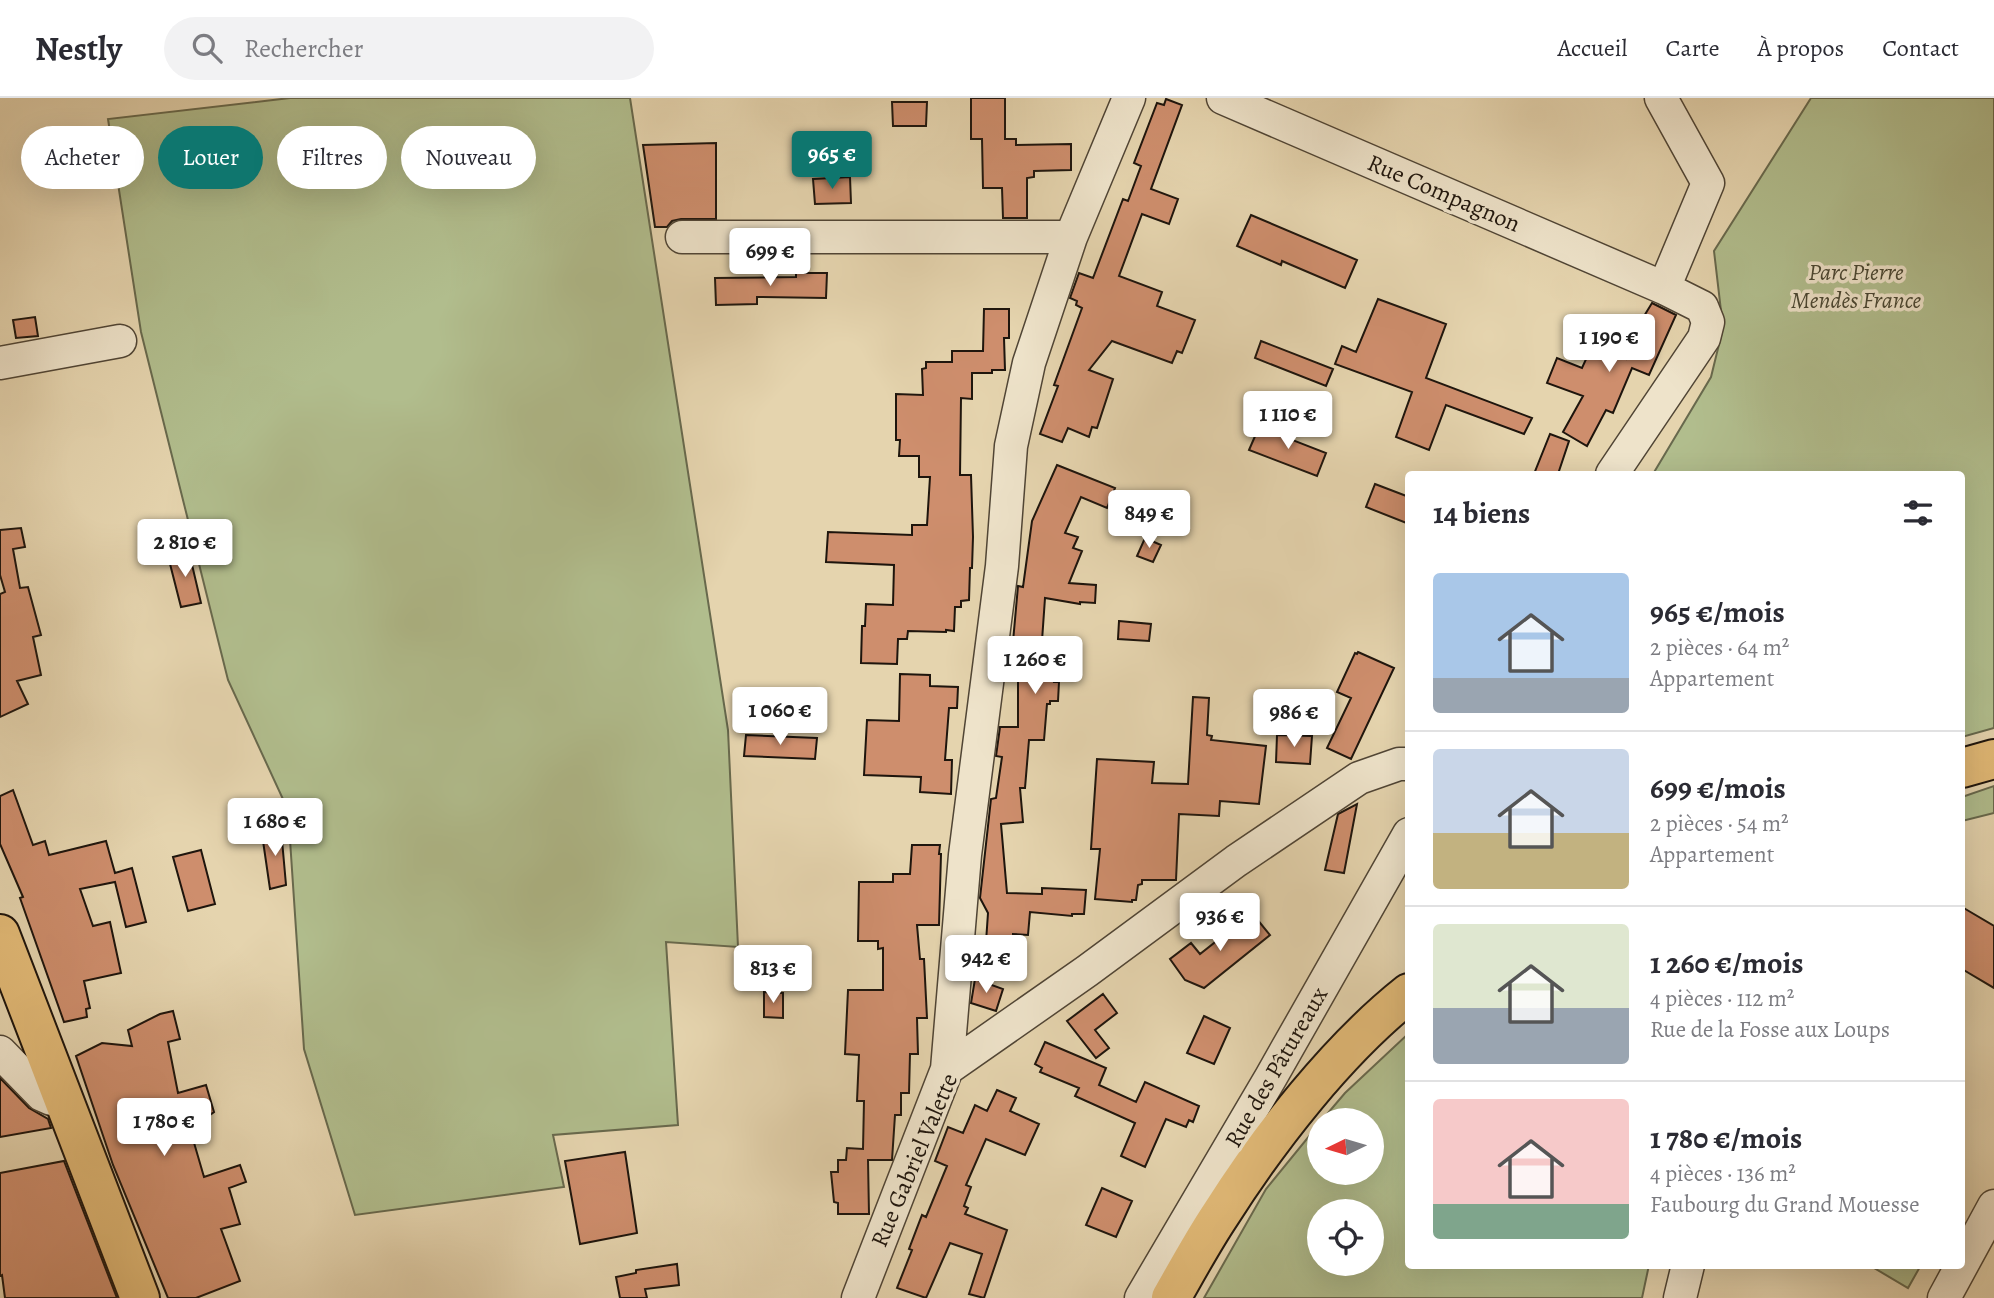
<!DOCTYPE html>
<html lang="fr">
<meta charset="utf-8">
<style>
body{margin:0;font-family:Alegreya,serif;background:#f2f2f3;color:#2b2b33;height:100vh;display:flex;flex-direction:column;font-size:26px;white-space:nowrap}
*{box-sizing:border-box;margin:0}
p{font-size:23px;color:#7c7c81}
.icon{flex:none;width:38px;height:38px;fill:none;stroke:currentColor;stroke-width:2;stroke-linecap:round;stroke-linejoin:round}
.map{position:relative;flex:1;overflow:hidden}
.details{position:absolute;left:1405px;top:373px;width:560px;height:798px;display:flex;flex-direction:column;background:#fff;border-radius:7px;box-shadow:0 7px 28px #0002}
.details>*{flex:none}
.guide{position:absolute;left:21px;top:28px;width:665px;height:63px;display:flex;gap:14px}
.needle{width:46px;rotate:265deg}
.tools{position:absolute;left:1307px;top:1010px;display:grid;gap:14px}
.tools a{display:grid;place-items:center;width:77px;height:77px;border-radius:50%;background:#fff;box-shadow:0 7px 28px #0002;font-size:35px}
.price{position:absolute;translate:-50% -60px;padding:0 16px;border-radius:7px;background:#fff;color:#222;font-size:23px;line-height:46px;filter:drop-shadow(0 2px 4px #0008)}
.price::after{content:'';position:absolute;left:50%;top:42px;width:21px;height:16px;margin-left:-10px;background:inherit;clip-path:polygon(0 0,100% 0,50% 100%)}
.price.current{background:#0f766e;color:#fff}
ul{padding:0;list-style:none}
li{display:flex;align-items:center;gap:21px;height:175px;padding:0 28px}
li+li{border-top:2px solid #e1e1e2}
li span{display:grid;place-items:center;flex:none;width:196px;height:140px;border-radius:7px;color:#555}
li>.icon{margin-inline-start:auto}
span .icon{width:84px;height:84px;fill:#fffc;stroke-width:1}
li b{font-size:30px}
h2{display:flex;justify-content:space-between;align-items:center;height:84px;padding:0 28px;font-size:30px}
.pill{padding:0 24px;border-radius:32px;background:#fff;box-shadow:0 7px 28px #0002;font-size:24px;line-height:63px}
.pill.current{background:#0f766e;color:#fff}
header{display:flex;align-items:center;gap:42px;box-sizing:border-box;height:98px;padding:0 35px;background:#fff;border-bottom:2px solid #e1e1e2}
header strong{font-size:33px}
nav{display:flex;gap:38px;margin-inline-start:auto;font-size:24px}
.search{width:490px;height:63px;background:#f2f2f3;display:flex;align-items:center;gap:18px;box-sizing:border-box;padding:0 24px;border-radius:38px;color:#7c7c81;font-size:26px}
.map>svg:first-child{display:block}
</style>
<header>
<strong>Nestly</strong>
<div class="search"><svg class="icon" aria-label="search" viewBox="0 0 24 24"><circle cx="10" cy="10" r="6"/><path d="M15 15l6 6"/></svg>Rechercher</div>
<nav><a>Accueil</a><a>Carte</a><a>À propos</a><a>Contact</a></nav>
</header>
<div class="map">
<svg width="1994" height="1200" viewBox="0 0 1994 1200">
<rect width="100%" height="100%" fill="#e5d4ae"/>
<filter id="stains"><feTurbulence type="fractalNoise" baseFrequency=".00286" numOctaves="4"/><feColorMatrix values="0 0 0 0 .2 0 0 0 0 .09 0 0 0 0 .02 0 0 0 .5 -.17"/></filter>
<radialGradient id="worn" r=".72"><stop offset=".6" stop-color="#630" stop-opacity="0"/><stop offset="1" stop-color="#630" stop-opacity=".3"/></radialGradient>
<path fill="#b1bd8d" stroke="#68694d" stroke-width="2" fill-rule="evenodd" d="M290,0H630L728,632L738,849L666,844L678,1027L553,1037L564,1089L355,1117L304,951L288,712L228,582L141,234L108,21Z
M1811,0H1994V630L1962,639V376H1653L1711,279L1723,230L1714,153Z
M1994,688V715L1962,723V699Z
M1409,935V1167H1649L1642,1200H1204L1266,1091L1319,1026L1320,1074H1372V1022H1322L1345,995ZM1320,1113H1372V1166H1320Z
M1869,1167H1921L1908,1190Z"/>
<path fill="#ce8e6d" stroke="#1e150d" stroke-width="2" d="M971,0H1005V41H1016V47L1071,46V72L1034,73V79L1027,80V120H1003L1002,90H983L982,41H971Z
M1166,1L1182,7L1151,91L1178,101L1169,126L1142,116L1119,178L1162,194L1157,208L1195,222L1182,255L1177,253L1172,265L1112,243L1089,272L1113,281L1097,330L1092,329L1089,339L1068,330L1062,344L1040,336L1058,288L1054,287L1082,210L1076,207L1077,203L1070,200L1079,175L1093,180L1123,101L1128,103L1141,68L1134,65L1157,5L1164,7Z
M892,4H927L926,28H893Z
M716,45V121H681L672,123L667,129H655L643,47Z
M850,79L851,105L815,106L813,81Z
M1251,117L1357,162L1345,190L1282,163L1281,167L1237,148Z
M796,175H827L826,200L757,199V206L716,207L715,180L796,179Z
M1378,201L1446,226L1426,280L1532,320L1524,336L1446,307L1429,352L1396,339L1412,294L1335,266L1342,248L1356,254Z
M1652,205L1676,217L1649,277L1632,270L1613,315L1606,312L1587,348L1563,334L1583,298L1547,285L1557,260L1582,270L1593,246L1626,261L1641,230L1638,228Z
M984,211H1009V240H1004L1005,272H992V275H972V301L961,300L960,377H971L973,439L972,470H970L969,502L961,503V509H955L954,533L946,532V534L908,533L907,541H898L897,566L861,565L862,528H865L866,506L893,507L894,467L826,464L828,434L912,437V427H927L930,379H919V358H899L900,342H896V296L923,297L922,271L926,270V264H952V253H983Z
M35,219L38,238L16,240L13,222Z
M1261,243L1333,271L1326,288L1255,260Z
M1259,329L1326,355L1317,378L1249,352Z
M1550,336L1569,343L1558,376H1534Z
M1057,367L1115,390L1107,410L1081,399L1065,435L1078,439L1073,450L1082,453L1069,485L1096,487L1095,505L1080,504V506L1045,500L1041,557L1056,558L1054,584H1059L1058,603H1050V606H1047L1044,642H1029L1025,690H1020L1023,724L1001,726L1007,795L1042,796V790L1086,792L1084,816H1072V818L1030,814L1028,837L1013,836V846L986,844L988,815L980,800L991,701L996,700L1002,659L996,658L1000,629H1018V583H1014L1016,556L1012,555L1018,488L1023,489L1032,423Z
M1375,386L1409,399V426L1366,409Z
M21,430L25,449L13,451L20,490L28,489L41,537L33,539L41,577L17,583L28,606L0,619V496L5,494L0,477V432Z
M1145,440L1161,447L1153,464L1137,458Z
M189,454L201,505L181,509L168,458Z
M1119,523L1151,526L1149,543L1118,541Z
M1358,554L1394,570L1351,661L1327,650L1351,600L1337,594L1355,555L1357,556Z
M900,576L930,577V588L958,589L957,610H949L945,662H952L951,696L920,694L921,679L864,677L867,622L899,623Z
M1193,599L1209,600L1207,637L1212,638L1211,642L1266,648L1259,706L1220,703L1219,718L1179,716L1176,782H1142V786L1138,787L1136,802H1132V804L1095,801L1100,751H1091L1097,661L1154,664L1152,685L1188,686Z
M746,637L817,640L815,661L744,658Z
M1277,637L1312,638L1310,666L1276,664Z
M13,692L33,747L45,743L49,757L106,743L115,775L132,770L146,824L126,829L115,784L80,791L93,828L110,824L121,875L84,883L90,910L86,911L87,919L64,924L20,800L23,799L0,746V698Z
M1357,706L1344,775L1325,772L1338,716Z
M281,731L286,787L270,791L262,736Z
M912,747H940L939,756H941L939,827H917L920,861H924L927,920H917L918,956H910L909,995H901V1017H895L892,1062H868L869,1116H838V1105L834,1104L831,1074H838V1062H846L847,1050L863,1051L864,1003H857L859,957L845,956L848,892H883V850L878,851V843H858L859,784H893V776H910Z
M201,752L215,806L188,813L173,759Z
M1962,809L1994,828V890L1962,871Z
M1252,815L1270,837L1204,890L1185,882L1170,861L1191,845L1200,856Z
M975,881L1003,891L996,913L971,905Z
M764,894L783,895V920L764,919Z
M1103,896L1117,915L1095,932L1109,950L1096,960L1067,923Z
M173,913L180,941L168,944L178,995L206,987L214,1014L190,1031L204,1079L240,1067L246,1084L229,1090L240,1126L221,1131L240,1183L196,1200H168L113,1067L76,958L102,945L132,948L128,932L160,916Z
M1204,918L1230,930L1214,966L1187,955Z
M1045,944L1106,970L1099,987L1136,1004L1145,984L1199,1008L1193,1024L1189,1022L1186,1029L1166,1021L1145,1069L1121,1058L1135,1025L1075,998L1079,990L1040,974L1042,970L1035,966Z
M0,980L29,1010L48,1021L51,1030L0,1039Z
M997,992L1016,1000L1010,1013L1039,1026L1025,1057L986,1041L966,1087L971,1089L964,1108L968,1110L965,1116L1007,1132L984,1200L969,1196L982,1156L950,1145L926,1200L897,1190L912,1152L909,1151L922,1117L926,1119L947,1068L935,1063L948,1029L963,1035L975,1007L987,1013Z
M625,1054L637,1135L580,1146L565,1063Z
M64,1063L117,1200H5L2,1177L0,1178V1075Z
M1102,1090L1132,1103L1116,1139L1086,1127Z
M677,1166L679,1187L645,1191L647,1200H620L616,1179L636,1175V1172Z"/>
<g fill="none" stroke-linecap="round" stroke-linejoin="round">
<defs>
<path id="minor" d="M1223,0L1664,190L1702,209L1708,224L1704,240L1612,376
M1661,0L1708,85L1664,190
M682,139H1071
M0,265L120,243
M0,954L42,997L51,1001L61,997
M947,971L965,757L1002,468L1011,348L1029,265L1071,139L1129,0
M858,1200L947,971L1087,873L1236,763L1359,680L1399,666H1409
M1141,1200L1271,979L1409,736
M1680,1200L1688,1167
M1944,1200L1994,1108"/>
<path id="major" d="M1962,670L1994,661
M0,836L140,1200
M1171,1200C1187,1172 1202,1144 1220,1117C1269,1040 1337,952 1409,895"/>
</defs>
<use href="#minor" stroke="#504535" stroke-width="35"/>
<use href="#major" stroke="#1e150d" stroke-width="42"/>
<use href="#minor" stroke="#eee3ca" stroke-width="32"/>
<use href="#major" stroke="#e2ba77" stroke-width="38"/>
</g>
<g text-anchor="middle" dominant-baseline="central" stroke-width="7" stroke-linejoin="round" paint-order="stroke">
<g font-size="24" fill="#1e150d" stroke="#eee3ca">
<text transform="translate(1444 95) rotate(23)">Rue Compagnon</text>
<text transform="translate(1276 969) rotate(-60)">Rue des Pâtureaux</text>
<text transform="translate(914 1062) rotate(-67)">Rue Gabriel Valette</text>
</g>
<g font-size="24" font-style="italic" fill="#4a4733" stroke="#eee3ca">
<text x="1856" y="174">Parc Pierre<tspan x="1856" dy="28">Mendès France</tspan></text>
</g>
</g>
<rect width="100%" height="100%" filter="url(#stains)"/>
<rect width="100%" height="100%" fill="url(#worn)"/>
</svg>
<div class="tools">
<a><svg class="needle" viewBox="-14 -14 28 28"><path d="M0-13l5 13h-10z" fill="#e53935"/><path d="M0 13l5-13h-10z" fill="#7c7c81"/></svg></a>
<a><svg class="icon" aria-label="locate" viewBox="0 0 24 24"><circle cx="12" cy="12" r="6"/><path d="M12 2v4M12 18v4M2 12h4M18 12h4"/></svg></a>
</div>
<b class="price current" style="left:832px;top:93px">965 €</b>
<b class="price" style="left:770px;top:190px">699 €</b>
<b class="price" style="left:1609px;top:276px">1 190 €</b>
<b class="price" style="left:1288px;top:353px">1 110 €</b>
<b class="price" style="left:1149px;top:452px">849 €</b>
<b class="price" style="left:185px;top:481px">2 810 €</b>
<b class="price" style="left:1035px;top:598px">1 260 €</b>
<b class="price" style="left:780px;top:649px">1 060 €</b>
<b class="price" style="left:1294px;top:651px">986 €</b>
<b class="price" style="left:275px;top:760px">1 680 €</b>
<b class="price" style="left:1220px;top:855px">936 €</b>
<b class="price" style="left:986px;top:897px">942 €</b>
<b class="price" style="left:773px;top:907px">813 €</b>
<b class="price" style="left:164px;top:1060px">1 780 €</b>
<div class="guide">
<a class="pill">Acheter</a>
<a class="pill current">Louer</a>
<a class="pill">Filtres</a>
<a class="pill">Nouveau</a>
</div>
<section class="details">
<h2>14 biens<svg class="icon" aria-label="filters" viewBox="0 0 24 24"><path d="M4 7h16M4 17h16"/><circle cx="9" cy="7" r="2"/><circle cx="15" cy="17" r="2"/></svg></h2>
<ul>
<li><span style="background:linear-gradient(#a9c7e8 75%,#9aa5b1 0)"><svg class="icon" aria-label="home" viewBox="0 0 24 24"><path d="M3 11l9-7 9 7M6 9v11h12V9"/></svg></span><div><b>965 €/mois</b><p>2 pièces · 64 m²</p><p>Appartement</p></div></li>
<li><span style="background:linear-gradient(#c9d6e8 60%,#c2b280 0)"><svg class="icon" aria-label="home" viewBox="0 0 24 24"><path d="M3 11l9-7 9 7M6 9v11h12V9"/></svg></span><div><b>699 €/mois</b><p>2 pièces · 54 m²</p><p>Appartement</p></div></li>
<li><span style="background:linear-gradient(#dfe7d0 60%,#9aa5b1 0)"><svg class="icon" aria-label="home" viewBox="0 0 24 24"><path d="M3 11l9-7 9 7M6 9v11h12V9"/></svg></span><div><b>1 260 €/mois</b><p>4 pièces · 112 m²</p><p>Rue de la Fosse aux Loups</p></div></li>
<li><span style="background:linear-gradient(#f6c9c9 75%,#7fa58c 0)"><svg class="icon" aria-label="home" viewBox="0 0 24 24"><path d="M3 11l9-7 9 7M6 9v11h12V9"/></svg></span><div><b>1 780 €/mois</b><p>4 pièces · 136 m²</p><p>Faubourg du Grand Mouesse</p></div></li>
</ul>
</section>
</div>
